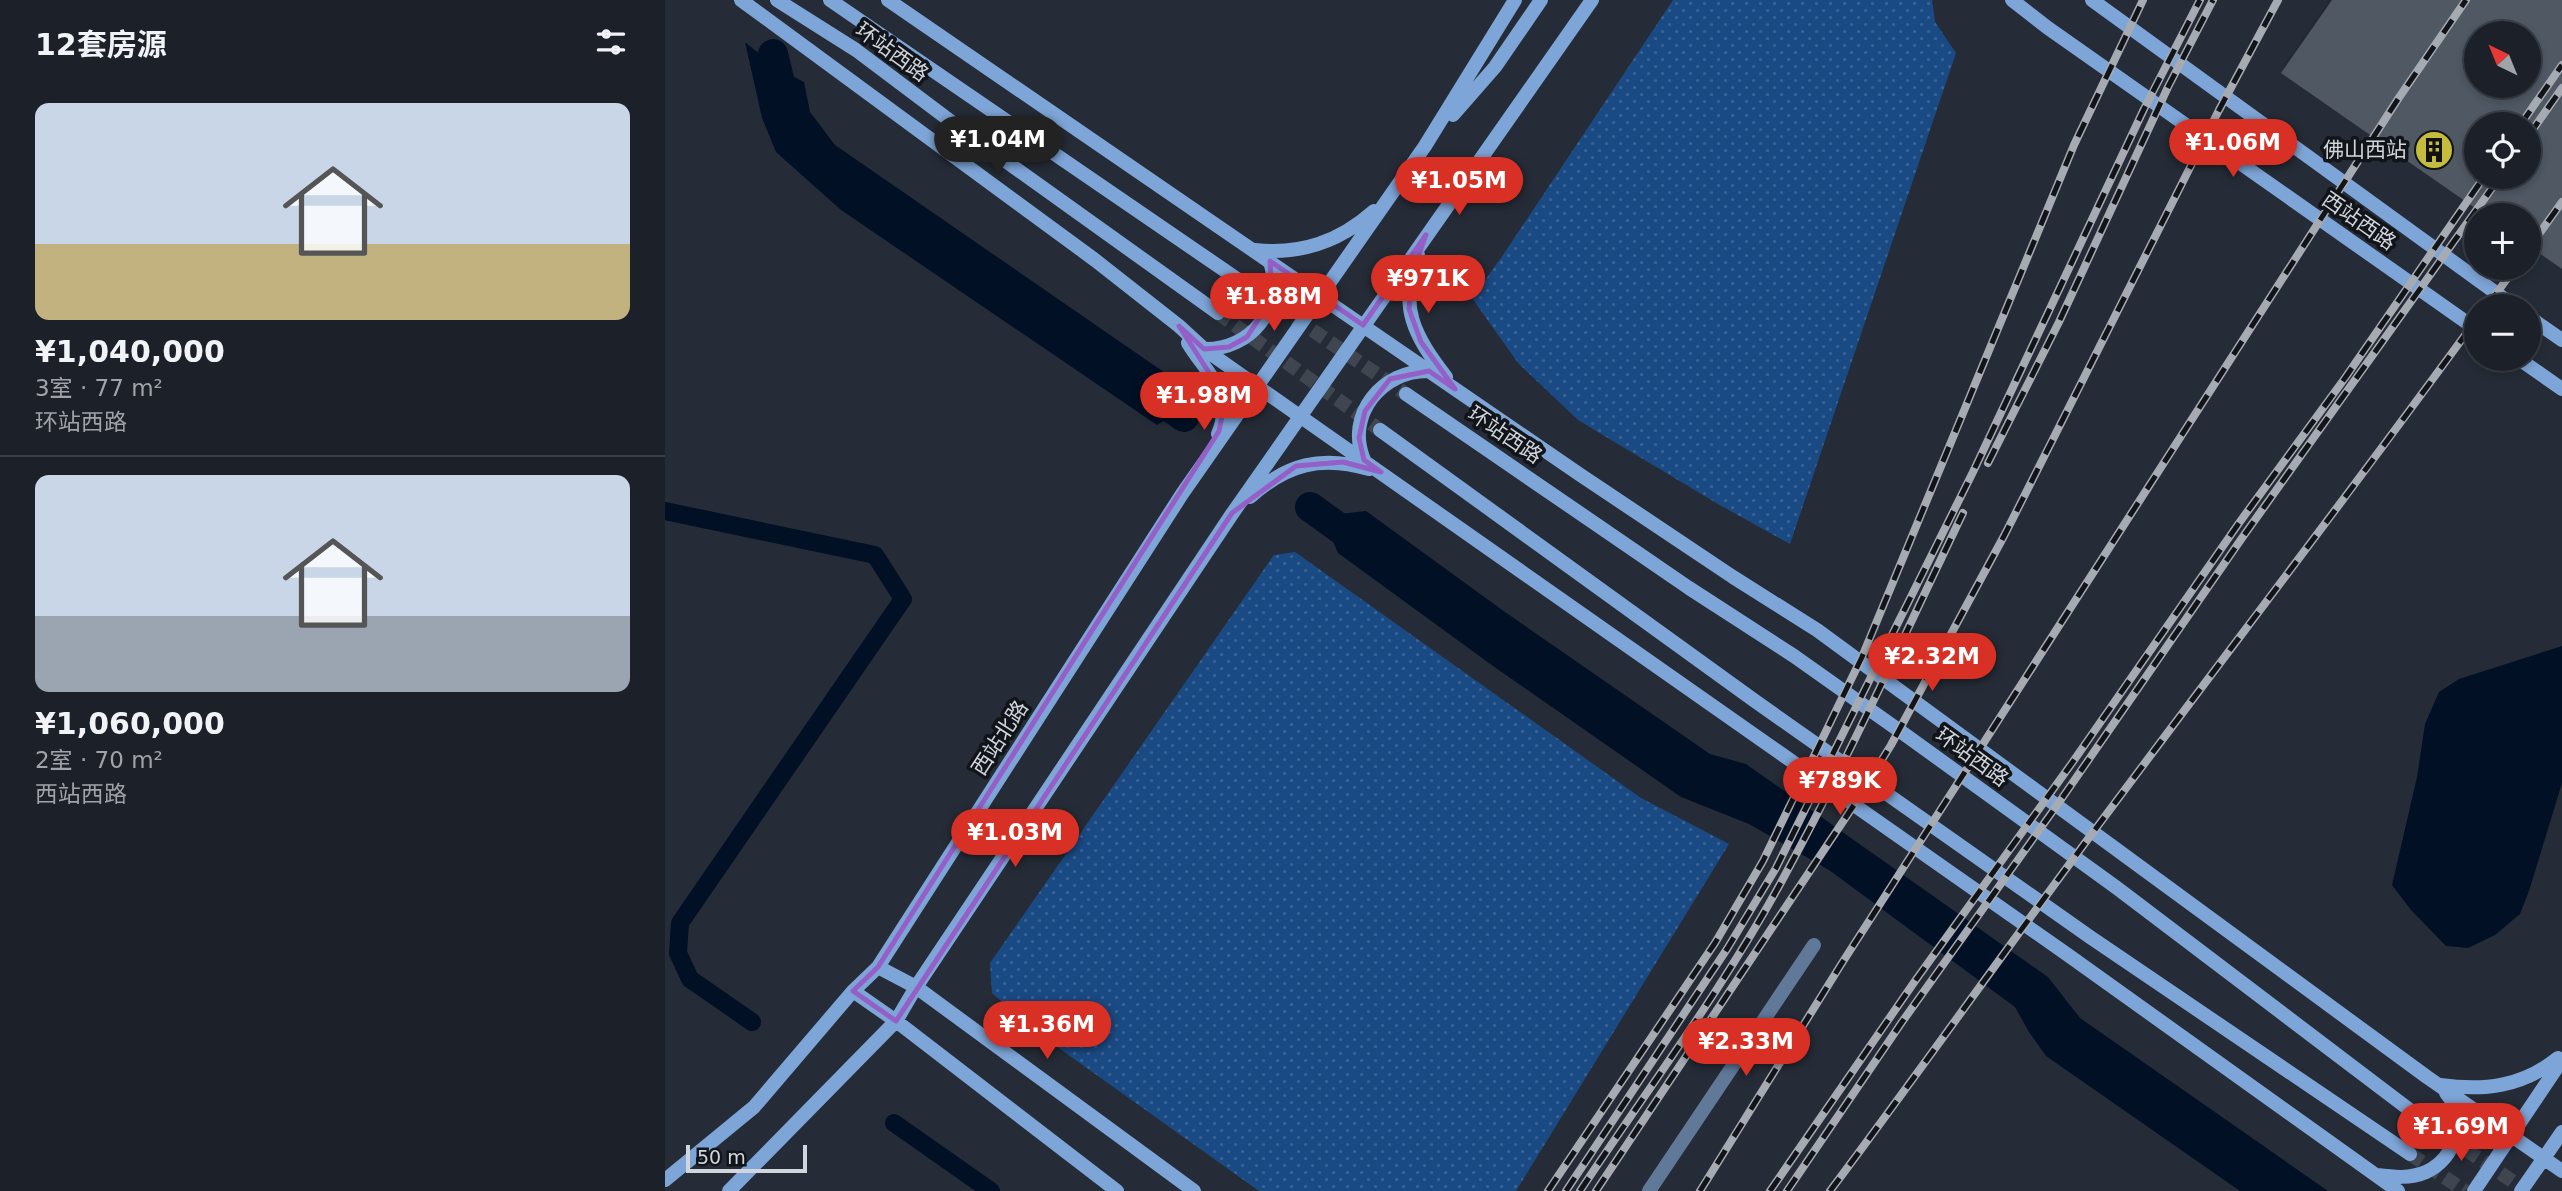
<!DOCTYPE html>
<html lang="zh">
<meta charset="utf-8">
<style>
body{margin:0;font-family:"DejaVu Sans","Noto Sans SC",sans-serif;background:#252931;color:#f1f3f6;height:100vh;display:flex;flex-direction:column;font-size:26px;white-space:nowrap}
*{box-sizing:border-box;margin:0}
p{font-size:23px;color:#a0a3a8}
.icon{flex:none;width:38px;height:38px;fill:none;stroke:currentColor;stroke-width:2;stroke-linecap:round;stroke-linejoin:round}
.map{position:relative;flex:1;overflow:hidden}
.sheet{display:flex;flex-direction:column;background:#1c2129;width:665px}
.sheet>*{flex:none}
.needle{width:46px;rotate:317deg}
.tools{position:absolute;left:1799px;top:21px;display:grid;gap:14px}
.tools a{display:grid;place-items:center;width:77px;height:77px;border-radius:50%;background:#1c2129;box-shadow:0 4px 10px #0003,0 0 0 2px #3a3e46;font-size:35px}
.scale{position:absolute;left:21px;bottom:18px;width:121px;box-sizing:border-box;padding-left:7px;border:4px solid #d1d6dd;border-top:0;font-size:19px;line-height:24px;white-space:nowrap;color:#d1d6dd;-webkit-text-stroke:5px #111419;paint-order:stroke}
.price{position:absolute;translate:-50% -60px;padding:0 16px;border-radius:24px;background:#d93025;color:#fff;font-size:23px;line-height:46px;filter:drop-shadow(0 2px 4px #0008)}
.price::after{content:'';position:absolute;left:50%;top:42px;width:21px;height:16px;margin-left:-10px;background:inherit;clip-path:polygon(0 0,100% 0,50% 100%)}
.price.active{background:#222;color:#fff}
ul{padding:0;list-style:none}
li{display:grid;align-content:center;gap:14px;height:371px;padding:0 35px}
li+li{border-top:2px solid #3a3e46}
li span{display:grid;place-items:center;height:217px;border-radius:14px;color:#555}
li>.icon{margin-inline-start:auto}
span .icon{width:126px;height:126px;fill:#fffc;stroke-width:1}
li b{font-size:30px}
h2{display:flex;justify-content:space-between;align-items:center;height:84px;padding:0 35px;font-size:30px}
main{display:flex;flex:1;min-height:0}
.map>svg:first-child{display:block}
</style>
<main>
<section class="sheet">
<h2>12套房源<svg class="icon" aria-label="filters" viewBox="0 0 24 24"><path d="M4 7h16M4 17h16"/><circle cx="9" cy="7" r="2"/><circle cx="15" cy="17" r="2"/></svg></h2>
<ul>
<li><span style="background:linear-gradient(#c9d6e8 65%,#c2b280 0)"><svg class="icon" aria-label="home" viewBox="0 0 24 24"><path d="M3 11l9-7 9 7M6 9v11h12V9"/></svg></span><div><b>¥1,040,000</b><p>3室 · 77 m²</p><p>环站西路</p></div></li>
<li><span style="background:linear-gradient(#c9d6e8 65%,#9aa5b1 0)"><svg class="icon" aria-label="home" viewBox="0 0 24 24"><path d="M3 11l9-7 9 7M6 9v11h12V9"/></svg></span><div><b>¥1,060,000</b><p>2室 · 70 m²</p><p>西站西路</p></div></li>
</ul>
</section>
<div class="map">
<svg width="1897" height="1191" viewBox="0 0 1897 1191">
<defs>
<pattern id="grass-dots" width="8" height="8" patternUnits="userSpaceOnUse" patternTransform="scale(1.75)"><rect width="8" height="8" fill="#1a4a84"/><path d="M2 2h.1M6 6h.1" fill="none" stroke="#3a6395" stroke-width="1.8" stroke-linecap="round"/></pattern>
<filter id="shadow"><feDropShadow dx="4.5" dy="-4.5" stdDeviation="2" flood-color="#0009"/></filter>
</defs>
<rect width="100%" height="100%" fill="#252c37"/>
<path fill="url(#grass-dots)" d="M1008,0H1267L1270,22L1291,53L1125,544L1053,504L913,420L853,363L807,298L836,258Z
M630,552L976,798L1064,844L851,1191H594L370,1031L327,993L325,963L609,555Z"/>
<path fill="#021025" d="M80,42L112,68L139,82L145,112L170,145L519,386L513,412L492,425L176,210L111,152L97,118Z
M701,511L840,612L1045,754L1081,764L1383,977L1415,1018L1663,1191H1575L1381,1056L1364,1032L1350,1007L1164,870L1084,824L1016,797L828,666L673,553L657,516Z
M1897,646V783L1864,891L1855,914L1830,935L1803,948L1781,946L1746,910L1727,885L1752,777L1760,724L1774,692L1794,679Z"/>
<g fill="none" stroke-linecap="round" stroke-linejoin="round">
<path stroke="#021025" stroke-width="18" d="M0,511L210,555L238,599L15,923L13,953L25,979L87,1022
M229,1123L326,1191"/>
<path stroke="#021025" stroke-width="30" d="M108,54L121,107
M480,389L519,417
M645,507L691,540"/>
</g>
<path fill="#4f5863" fill-rule="evenodd" filter="url(#shadow)" d="M1667,0H1897V269L1864,246V215H1820L1616,73ZM1811,33H1864V86H1811ZM1811,124H1864V177H1811Z"/>
<g fill="none" stroke-linecap="round" stroke-linejoin="round">
<path stroke="#3f4650" stroke-width="14" stroke-dasharray="14 7" stroke-linecap="butt" d="M578,283L741,394
M553,313L715,430
M1766,1126L1862,1191
M1745,1154L1800,1191"/>
<path stroke="#617999" stroke-width="14" d="M984,1191L1149,945"/>
<path stroke="#7ea5d7" stroke-width="14" d="M76,0L430,260L514,326L539,349L1403,955L1733,1191
M112,0L191,50L300,132L553,313
M165,0L578,283
M223,0L914,474L1068,577L1152,630L1762,1077L1897,1171
M1347,0L1383,28L1811,329
M1427,0L1849,306
M788,115L830,67L876,0
M590,250C636,255 674,242 709,211
M753,255C733,307 749,335 781,377
M1864,317L1897,340
M523,343C542,374 570,394 553,434
M539,349C586,350 620,308 605,261
M1854,359L1897,389
M741,394L1024,588L1129,656L1242,736L1452,888L1766,1126
M715,430L1090,701L1425,937L1745,1154
M699,460C680,415 717,370 764,371
M585,497C622,464 656,455 704,469
M213,967L251,987L529,1191
M188,991L231,1021L452,1191
M1775,1085C1819,1091 1857,1087 1893,1058
M1712,1175C1728,1177 1745,1179 1761,1172C1791,1159 1802,1118 1781,1093
M0,1180L89,1107L188,991L213,967L517,494L760,146L850,0
M64,1191L231,1021L251,987L567,514L927,0
M1809,1191L1897,1060
M1856,1191L1897,1132"/>
<defs>
<path id="rail" d="M1856,124L1897,65
M1864,135L1897,88
M1864,248L1897,202
M1822,306L1850,268
M1323,463L1394,322L1503,87L1548,0
M883,1191L1050,943L1098,861L1197,657L1409,145L1478,0
M901,1191L1062,949L1111,868L1308,472L1479,109L1535,0
M915,1191C984,1087 1061,985 1120,875C1184,757 1240,634 1298,513
M931,1191L1189,805L1226,745L1339,536L1554,110L1613,0
M1035,1191L1177,963L1733,99L1801,0
M1105,1191L1250,981L1407,763L1574,523L1680,378L1819,177
M1122,1191L1237,1022L1395,801L1577,538L1835,177
M1165,1191C1253,1074 1338,953 1426,835C1554,663 1685,493 1811,320"/>
</defs>
<use href="#rail" stroke="#a6abb3" stroke-width="8"/>
<use href="#rail" stroke="#111419" stroke-width="5" stroke-dasharray="16" stroke-linecap="butt"/>
</g>
<path fill="none" stroke="#955fc8" stroke-width="5" stroke-linejoin="round" d="M761,235L748,270L744,309L756,342L790,389L764,371L725,379L700,411L694,438L699,460L716,472L678,462L631,466L567,513L231,1021L188,991L213,967L554,431L559,407L552,385L514,326L539,349L564,347L582,337L607,298L605,261L698,325Z"/>
<defs>
<symbol id="building-disc" viewBox="-11 -11 22 22"><circle r="9.5" fill="#c5bc3d" stroke="#111419"/><path d="M-4-6H4V6H1V3H-1V6H-4ZM-2.5-4.3h1.7v1.8h-1.7ZM.8-4.3h1.7v1.8H.8ZM-2.5-1h1.7V.8h-1.7ZM.8-1h1.7V.8H.8Z" fill="#111"/></symbol>
</defs>
<g fill-rule="evenodd">
<use href="#building-disc" x="1747" y="128" width="44" height="44"/>
</g>
<g text-anchor="middle" dominant-baseline="central" stroke-width="7" stroke-linejoin="round" paint-order="stroke">
<g font-size="21" fill="#d1d6dd" stroke="#111419">
<text transform="translate(227 52) rotate(36)">环站西路</text>
<text transform="translate(1694 221) rotate(35)">西站西路</text>
<text transform="translate(840 435) rotate(34)">环站西路</text>
<text transform="translate(335 738) rotate(-57)">西站北路</text>
<text transform="translate(1307 757) rotate(36)">环站西路</text>
</g>
<g font-size="21" fill="#d1d6dd" stroke="#111419" text-anchor="end">
<text x="1742" y="150">佛山西站</text>
</g>
</g>
</svg>
<div class="tools">
<a><svg class="needle" viewBox="-14 -14 28 28"><path d="M0-13l5 13h-10z" fill="#e53935"/><path d="M0 13l5-13h-10z" fill="#a0a3a8"/></svg></a>
<a><svg class="icon" aria-label="locate" viewBox="0 0 24 24"><circle cx="12" cy="12" r="6"/><path d="M12 2v4M12 18v4M2 12h4M18 12h4"/></svg></a>
<a>+</a>
<a>−</a>
</div>
<div class="scale">50 m</div>
<b class="price active" style="left:333px;top:176px">¥1.04M</b>
<b class="price" style="left:1568px;top:179px">¥1.06M</b>
<b class="price" style="left:794px;top:217px">¥1.05M</b>
<b class="price" style="left:763px;top:315px">¥971K</b>
<b class="price" style="left:609px;top:333px">¥1.88M</b>
<b class="price" style="left:539px;top:432px">¥1.98M</b>
<b class="price" style="left:1267px;top:693px">¥2.32M</b>
<b class="price" style="left:1175px;top:817px">¥789K</b>
<b class="price" style="left:350px;top:869px">¥1.03M</b>
<b class="price" style="left:382px;top:1061px">¥1.36M</b>
<b class="price" style="left:1081px;top:1078px">¥2.33M</b>
<b class="price" style="left:1796px;top:1163px">¥1.69M</b>
</div>
</main>
